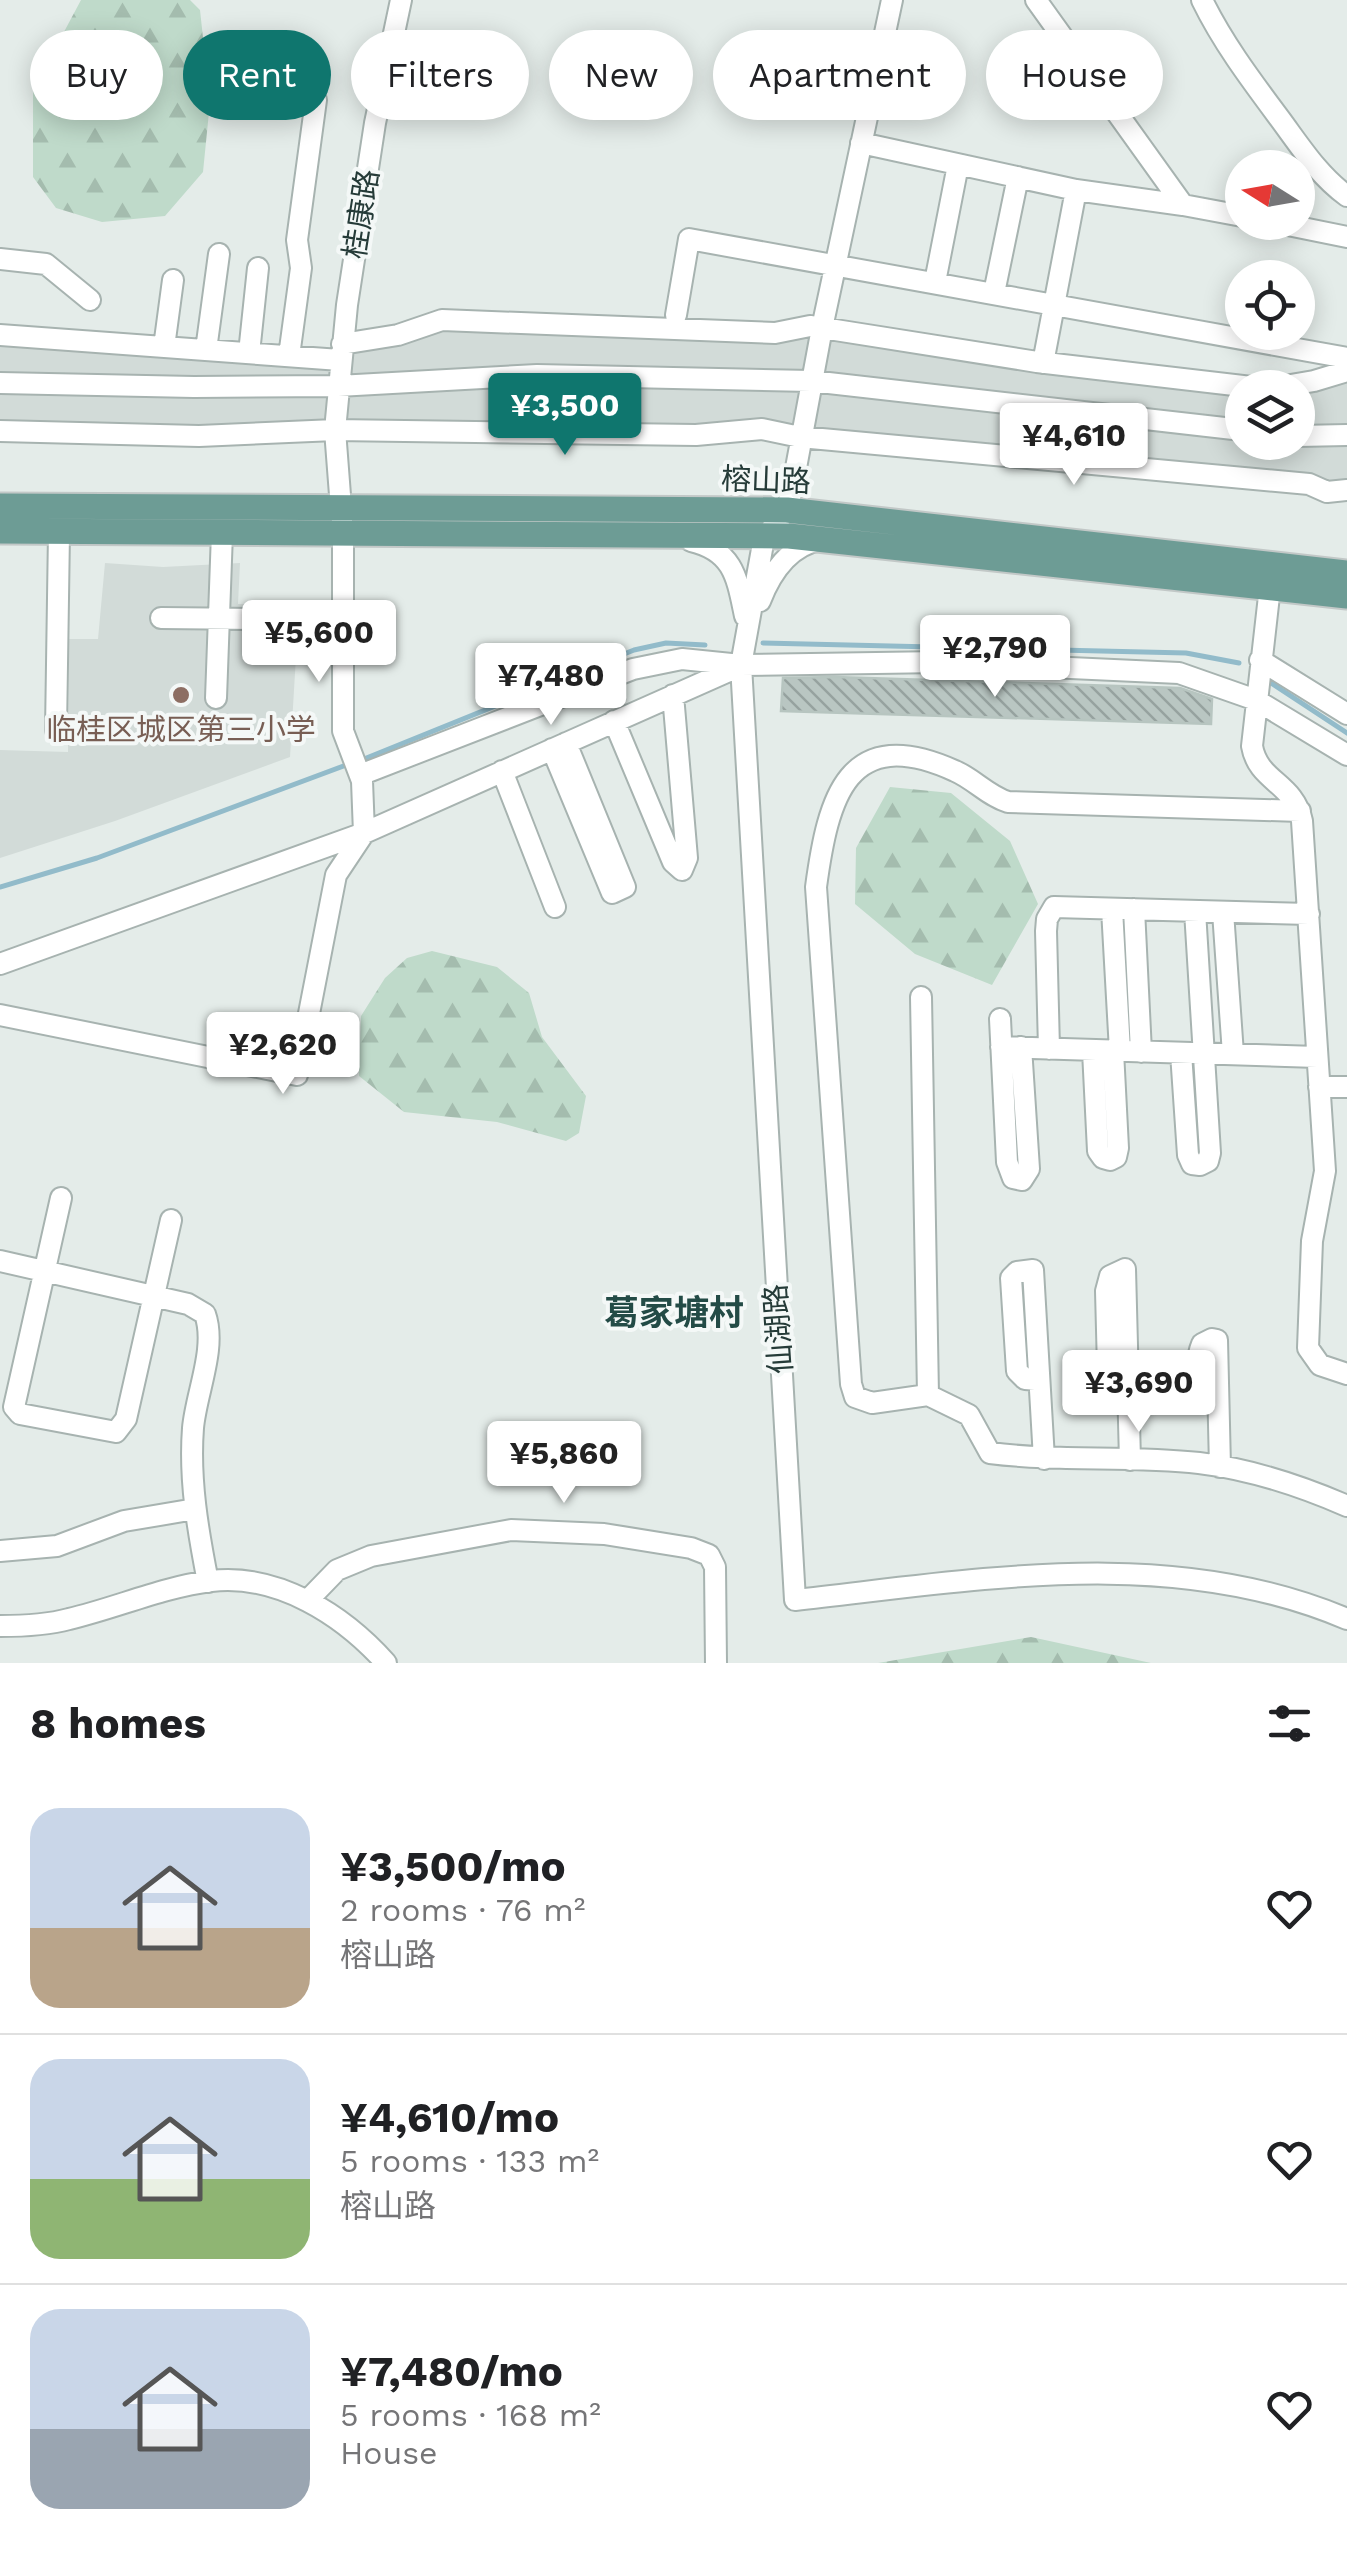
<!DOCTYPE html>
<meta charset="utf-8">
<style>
body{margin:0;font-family:"Work Sans","Noto Sans SC",sans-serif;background:#f6f6f6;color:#202124;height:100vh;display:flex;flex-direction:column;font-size:38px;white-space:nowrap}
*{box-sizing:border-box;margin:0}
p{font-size:32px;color:#757577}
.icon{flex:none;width:55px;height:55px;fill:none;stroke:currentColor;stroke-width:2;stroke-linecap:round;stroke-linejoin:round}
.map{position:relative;height:1663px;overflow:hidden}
.details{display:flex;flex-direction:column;background:#fff;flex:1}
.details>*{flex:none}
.top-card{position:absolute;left:30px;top:30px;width:1288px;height:90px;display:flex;gap:20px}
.needle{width:65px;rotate:281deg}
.buttons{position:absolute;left:1225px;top:150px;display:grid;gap:20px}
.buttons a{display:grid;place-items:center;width:90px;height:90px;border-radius:50%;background:#fff;box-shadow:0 5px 25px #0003;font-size:50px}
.price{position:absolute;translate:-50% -85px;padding:0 22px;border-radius:10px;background:#fff;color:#222;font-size:32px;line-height:65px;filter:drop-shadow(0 2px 5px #0008)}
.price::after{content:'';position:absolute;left:50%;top:60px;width:30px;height:22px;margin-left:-15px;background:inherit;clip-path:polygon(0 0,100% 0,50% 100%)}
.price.current{background:#0f766e;color:#fff}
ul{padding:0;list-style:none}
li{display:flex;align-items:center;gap:30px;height:250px;padding:0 30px}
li+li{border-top:2px solid #e0e0e0}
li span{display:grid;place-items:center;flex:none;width:280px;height:200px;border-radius:30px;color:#555}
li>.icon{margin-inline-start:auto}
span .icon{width:120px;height:120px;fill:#fffc;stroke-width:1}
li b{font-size:42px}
h2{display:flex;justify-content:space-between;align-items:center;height:120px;padding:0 30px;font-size:42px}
.tag{padding:0 35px;border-radius:45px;background:#fff;box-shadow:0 5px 25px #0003;font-size:35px;line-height:90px}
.tag.current{background:#0f766e;color:#fff}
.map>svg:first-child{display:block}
</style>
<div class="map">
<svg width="1347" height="1663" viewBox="0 0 1347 1663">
<defs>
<pattern id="forest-firs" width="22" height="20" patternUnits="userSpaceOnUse" patternTransform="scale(2.5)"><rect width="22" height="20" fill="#bfdaca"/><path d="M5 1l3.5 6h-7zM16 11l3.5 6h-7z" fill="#a4bcae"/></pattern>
<pattern id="building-back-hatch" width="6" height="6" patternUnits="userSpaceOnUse" patternTransform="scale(2.5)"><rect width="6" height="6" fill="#b9c6c2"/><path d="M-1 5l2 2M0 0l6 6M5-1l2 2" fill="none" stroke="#96a29f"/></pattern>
</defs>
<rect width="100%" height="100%" fill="#e4ece9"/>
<path fill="#d2dbd8" d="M427,324L782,332L1242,388V442H1298V388L1347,371V490L800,437L0,431V335L340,360L342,344Z
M105,563L163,567L240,563L238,604L299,606L290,757L115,821L0,858V750L68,752L69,639H98Z"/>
<path fill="url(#forest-firs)" d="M81,0H190L200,10L210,102L203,172L165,216L102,222L56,208L33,177V90Z
M890,787L951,793L1010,841L1038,904L992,985L915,954L855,904L856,848Z
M432,951L497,967L529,993L542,1037L586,1096L579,1133L566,1141L497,1122L404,1112L359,1076L361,1016L385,978L407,958Z
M1031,1637L1151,1663H878Z"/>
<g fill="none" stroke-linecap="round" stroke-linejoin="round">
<path stroke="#92bbca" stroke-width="5" d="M763,643L1186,653L1239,663
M1268,681L1347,733
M364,759L634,650L666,643L705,645
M0,887L97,858L349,764"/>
</g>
<path fill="url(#building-back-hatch)" stroke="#b7c5c0" stroke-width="2.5" d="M835,677L1180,688L1212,699L1211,724L781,711L783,678Z"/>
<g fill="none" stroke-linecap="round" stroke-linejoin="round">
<defs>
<path id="minor" d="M892,0L822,328L793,484L787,510L764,538L741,665L795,1600C978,1580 1171,1544 1347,1619
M1036,0L1183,205L1242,216
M1202,0C1223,43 1251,80 1280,119C1300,146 1319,176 1347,196
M861,143L1076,190L1183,205
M1273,222L1347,237
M0,259L46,264L90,300
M935,282L958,165
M994,293L1018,177
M676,315L689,239L1347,358
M0,335L340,360
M342,344L398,335L442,320L775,333L810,326L1037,362L1260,388
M164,347L173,280
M206,350L219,254
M249,353L258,268
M289,356L301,268L297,240L316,100
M1043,363L1076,190
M0,383L194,387L338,386L537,375L811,381L1242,430
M1273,388L1314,381L1347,371
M0,431L199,436L335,430L696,435L762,429L800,437L1309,484L1327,492L1347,490
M1298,436L1347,435
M691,541C734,551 737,578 745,616
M1270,587L1252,746C1258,782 1294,782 1302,821L1325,1171L1312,1241L1308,1348L1320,1365L1347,1374
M760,601C771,573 790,545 821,540
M161,618L258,619
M1260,660L1347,714
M216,698L222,533
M614,721L673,862L682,870L687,858L673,695
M56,730L59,532
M552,749L612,893L625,887L566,743
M502,771L555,907
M360,775L633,669L682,659L741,665L941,662L1179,673L1256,700L1347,755
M1112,909L1120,1051
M1134,909L1141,1052
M1223,912L1233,1054
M0,964L364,833L740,666
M921,997L928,1395L872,1403L855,1397L851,1384L816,887C828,798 847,722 955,771C974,779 988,796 1008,802L1300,811
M0,1015L297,1075L336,875L364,833L362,781L343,731V534L335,430L347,305L375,123L401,0
M1000,1019L1007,1162L1013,1178L1022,1180L1029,1169L1021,1047
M1001,1047L1317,1057
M1049,1049L1046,931L1047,919L1054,907L1309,914
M1093,1051L1098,1151L1103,1158L1110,1160L1116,1157L1118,1148L1113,1051
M1181,1053L1188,1155L1192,1164L1200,1165L1208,1161L1210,1153L1195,911
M1319,1087H1347
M61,1198L14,1407L20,1414L116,1432L126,1419L171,1220
M0,1261L188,1304L205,1314C217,1348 196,1393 193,1428C189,1480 198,1531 208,1582
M1039,1380L1025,1379L1017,1371L1011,1278L1017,1272L1033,1270L1044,1459
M1128,1383L1114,1381L1108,1369L1106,1291L1110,1276L1125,1269L1130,1460
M1218,1386L1203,1384C1196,1374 1197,1356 1202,1344L1212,1339L1217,1340L1220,1467
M928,1395L969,1415L990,1453C1060,1462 1129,1455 1199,1463C1249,1469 1301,1486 1347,1506
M0,1551L57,1546L124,1521L195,1509
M307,1601L337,1570L371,1556L511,1530L604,1534L691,1548L709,1555L715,1567L716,1663
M0,1626C23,1626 47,1625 69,1619C116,1608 163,1587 211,1581C278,1573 343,1615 386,1663"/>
<path id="major" d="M0,506L787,510L1347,573
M0,531L789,536L1347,596"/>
</defs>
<use href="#minor" stroke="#a7b3b0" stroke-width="24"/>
<use href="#major" stroke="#c2c8c7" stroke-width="29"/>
<use href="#minor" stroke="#fff" stroke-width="20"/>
<use href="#major" stroke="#6d9c95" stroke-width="25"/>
</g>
<circle fill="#8d6e63" stroke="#f4f8f7" stroke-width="4" cx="181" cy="695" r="10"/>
<g text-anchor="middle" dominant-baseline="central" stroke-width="8" stroke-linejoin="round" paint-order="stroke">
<g font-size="30" fill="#253b38" stroke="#f4f8f7">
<text transform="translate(361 214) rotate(-81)">桂康路</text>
<text transform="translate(766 480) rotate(2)">榕山路</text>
<text transform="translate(778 1329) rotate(-94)">仙湖路</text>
</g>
<g font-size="30" fill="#785e54" stroke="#f4f8f7">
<text x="181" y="729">临桂区城区第三小学</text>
</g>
<g font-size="35" font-weight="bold" fill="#234b46" stroke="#f4f8f7">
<text x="674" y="1313">葛家塘村</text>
</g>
</g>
</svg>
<div class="buttons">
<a><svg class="needle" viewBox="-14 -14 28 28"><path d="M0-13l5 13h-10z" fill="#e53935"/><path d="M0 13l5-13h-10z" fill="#757577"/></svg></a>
<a><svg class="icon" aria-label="locate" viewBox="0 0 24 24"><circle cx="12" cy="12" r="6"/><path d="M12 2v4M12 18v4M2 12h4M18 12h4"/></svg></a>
<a><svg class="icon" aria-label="layers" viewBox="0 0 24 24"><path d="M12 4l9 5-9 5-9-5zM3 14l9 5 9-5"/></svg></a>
</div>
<b class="price current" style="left:565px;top:458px">¥3,500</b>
<b class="price" style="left:1074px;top:488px">¥4,610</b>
<b class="price" style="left:319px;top:685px">¥5,600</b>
<b class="price" style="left:995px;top:700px">¥2,790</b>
<b class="price" style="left:551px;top:728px">¥7,480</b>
<b class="price" style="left:283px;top:1097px">¥2,620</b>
<b class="price" style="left:1139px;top:1435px">¥3,690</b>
<b class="price" style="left:564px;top:1506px">¥5,860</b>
<div class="top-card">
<a class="tag">Buy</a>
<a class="tag current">Rent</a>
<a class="tag">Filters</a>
<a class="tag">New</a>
<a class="tag">Apartment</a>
<a class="tag">House</a>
</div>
</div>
<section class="details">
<h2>8 homes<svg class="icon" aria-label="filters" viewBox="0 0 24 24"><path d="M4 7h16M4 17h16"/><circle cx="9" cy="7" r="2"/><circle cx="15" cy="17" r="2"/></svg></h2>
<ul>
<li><span style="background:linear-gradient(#c9d6e8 60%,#b9a48a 0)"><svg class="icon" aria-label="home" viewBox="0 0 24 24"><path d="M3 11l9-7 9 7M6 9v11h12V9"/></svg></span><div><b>¥3,500/mo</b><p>2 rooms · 76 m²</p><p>榕山路</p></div><svg class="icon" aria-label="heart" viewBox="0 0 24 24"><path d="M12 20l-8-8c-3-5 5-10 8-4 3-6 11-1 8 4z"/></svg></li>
<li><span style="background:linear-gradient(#c9d6e8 60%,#8fb573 0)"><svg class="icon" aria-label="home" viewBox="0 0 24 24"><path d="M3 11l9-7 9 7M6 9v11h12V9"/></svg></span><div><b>¥4,610/mo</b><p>5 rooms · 133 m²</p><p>榕山路</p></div><svg class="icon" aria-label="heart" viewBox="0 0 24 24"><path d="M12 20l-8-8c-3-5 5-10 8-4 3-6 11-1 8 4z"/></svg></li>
<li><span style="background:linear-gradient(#c9d6e8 60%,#9aa5b1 0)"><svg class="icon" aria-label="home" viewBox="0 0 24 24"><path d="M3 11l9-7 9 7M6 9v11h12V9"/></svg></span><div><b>¥7,480/mo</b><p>5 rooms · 168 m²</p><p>House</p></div><svg class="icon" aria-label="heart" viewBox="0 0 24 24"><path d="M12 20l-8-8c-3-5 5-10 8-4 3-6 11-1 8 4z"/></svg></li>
</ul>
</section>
